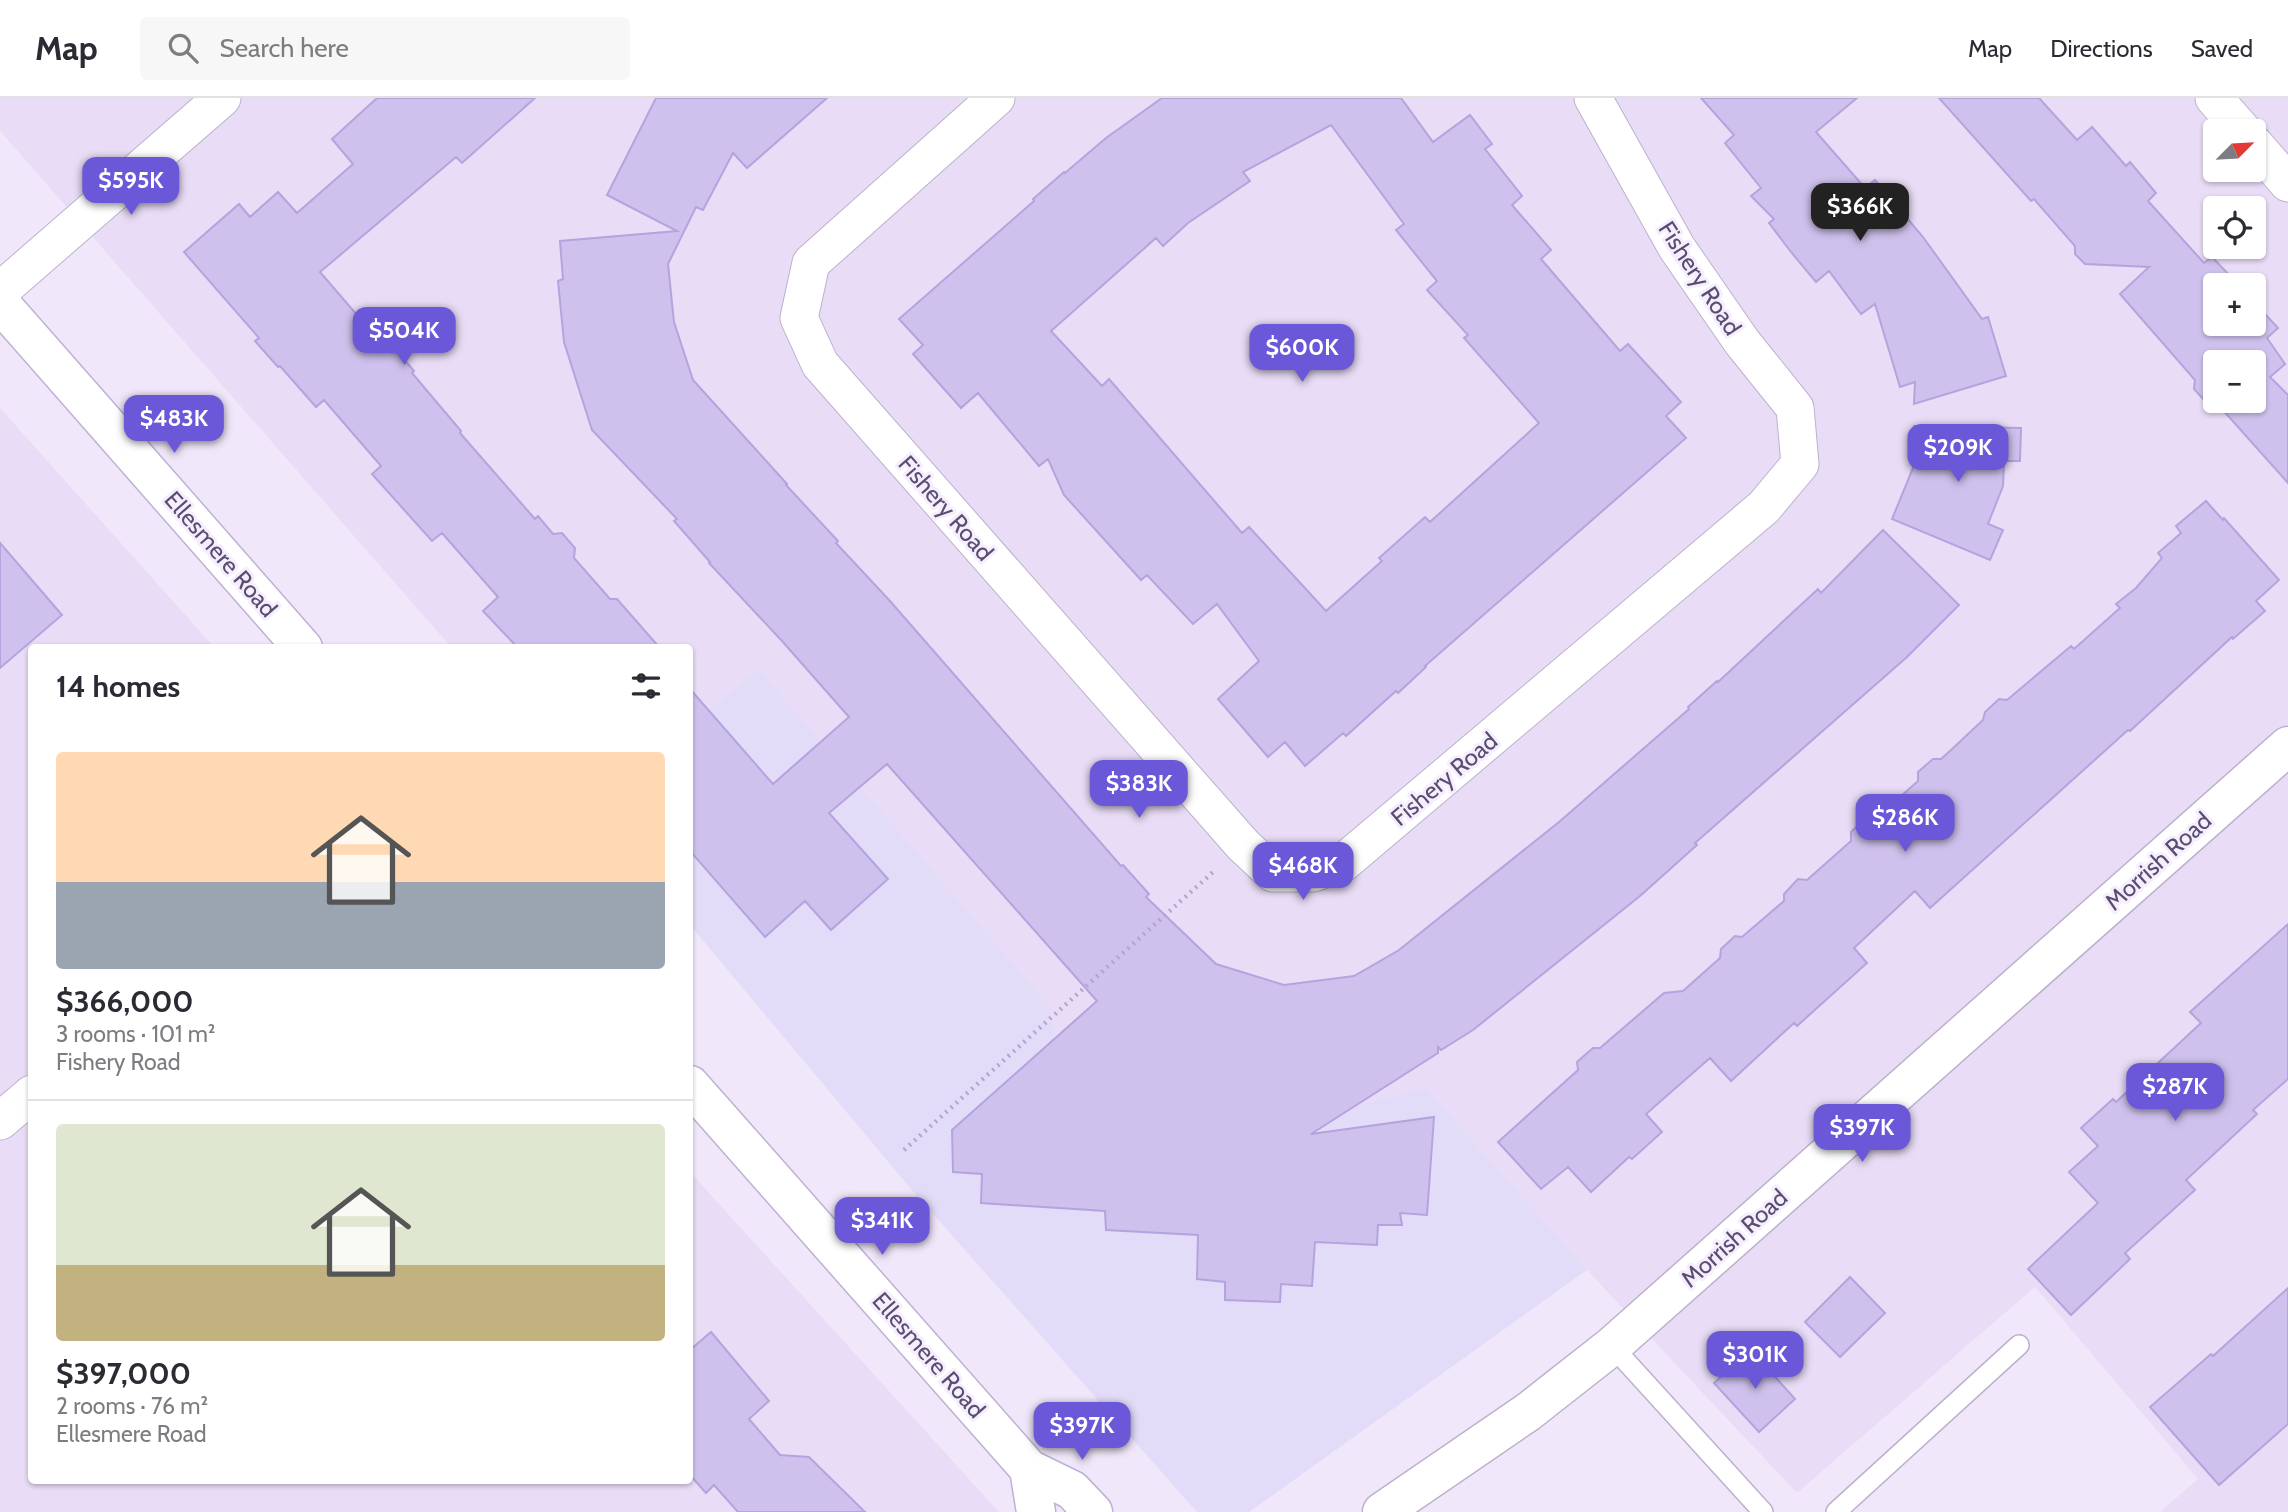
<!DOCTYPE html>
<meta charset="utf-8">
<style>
body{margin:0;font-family:Cabin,sans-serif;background:#f7f7f7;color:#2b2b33;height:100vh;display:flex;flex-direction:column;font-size:26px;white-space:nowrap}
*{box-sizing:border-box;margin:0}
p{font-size:23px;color:#7c7c81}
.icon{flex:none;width:38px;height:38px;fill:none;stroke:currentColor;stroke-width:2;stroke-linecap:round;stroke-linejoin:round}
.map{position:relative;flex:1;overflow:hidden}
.panel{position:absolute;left:28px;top:546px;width:665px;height:840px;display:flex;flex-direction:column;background:#fff;border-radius:7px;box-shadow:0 2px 5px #0004}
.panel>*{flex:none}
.needle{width:46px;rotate:66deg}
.controls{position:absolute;left:2203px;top:21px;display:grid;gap:14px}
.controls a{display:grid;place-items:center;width:63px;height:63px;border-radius:7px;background:#fff;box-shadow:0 2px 5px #0004;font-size:35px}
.price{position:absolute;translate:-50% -60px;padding:0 16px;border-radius:14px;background:#6a58d9;color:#fff;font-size:23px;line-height:46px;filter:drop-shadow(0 2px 4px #0008)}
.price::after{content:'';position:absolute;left:50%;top:42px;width:21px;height:16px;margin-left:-10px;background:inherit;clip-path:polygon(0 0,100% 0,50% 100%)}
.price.active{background:#222;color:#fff}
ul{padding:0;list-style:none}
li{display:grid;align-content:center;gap:14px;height:371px;padding:0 28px}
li+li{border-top:2px solid #e1e1e2}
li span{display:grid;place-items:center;height:217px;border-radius:7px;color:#555}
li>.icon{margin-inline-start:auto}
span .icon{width:126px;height:126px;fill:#fffc;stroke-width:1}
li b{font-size:30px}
h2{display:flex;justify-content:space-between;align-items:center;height:84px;padding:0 28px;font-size:30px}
header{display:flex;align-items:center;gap:42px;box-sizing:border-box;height:98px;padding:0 35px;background:#fff;border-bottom:2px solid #e1e1e2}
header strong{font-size:33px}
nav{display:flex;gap:38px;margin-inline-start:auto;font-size:24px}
.search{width:490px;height:63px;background:#f7f7f7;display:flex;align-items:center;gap:18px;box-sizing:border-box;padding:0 24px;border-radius:7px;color:#7c7c81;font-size:26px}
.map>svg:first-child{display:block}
</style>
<header>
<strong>Map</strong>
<div class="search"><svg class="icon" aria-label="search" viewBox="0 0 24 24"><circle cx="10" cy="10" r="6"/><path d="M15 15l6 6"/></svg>Search here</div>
<nav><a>Map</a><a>Directions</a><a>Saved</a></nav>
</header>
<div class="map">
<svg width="2288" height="1414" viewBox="0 0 2288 1414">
<rect width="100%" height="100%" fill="#f1e7fa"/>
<path fill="#e9dcf6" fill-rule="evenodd" d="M0,0H2288V1414H2160L2198,1381L2035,1189L1797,1395L1587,1172L1426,990L1311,1018L1055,955L759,573L690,627V550L451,549L0,33ZM2216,33H2254V72H2216ZM2216,110H2254V149H2216ZM2216,187H2254V226H2216ZM2216,264H2254V303H2216Z
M0,310L214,549L32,550V1382H690V1074L999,1414H0Z"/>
<path fill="#e2dcf9" d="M759,572L1050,909L1055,955L1311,1018L1426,990L1587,1172L1249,1414H1197L911,1091L690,827V627Z"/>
<path fill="#cfc1ed" stroke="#b5a3de" stroke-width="2" fill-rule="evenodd" d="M377,0H535L462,65L456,59L320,174L363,224L368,220L414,273L412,275L461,333L460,335L535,421L538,418L553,436L562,435L575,450L574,460L610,501H617L660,550H518L483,513L498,499L442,435L432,443L372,376L381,368L324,302L316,309L280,268L278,269L255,243L259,240L184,154L239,106L250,119L278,94L297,115L353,66L332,41Z
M656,0H827L747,70L733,55L703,112L696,109L668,166L674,224L693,282L787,386L786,387L838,443L836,445L890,503L1121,768L1123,767L1149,796L1146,799L1216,866L1284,887L1354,878L1399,852L1559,724L1689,611L1688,609L1717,583L1718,584L1818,491L1821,495L1883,432L1959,507L1907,559L1695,745L1697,747L1640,798L1473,932L1441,952L1438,949V955L1311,1036L1434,1019L1427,1117L1400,1115L1402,1127H1378L1377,1147L1315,1144L1312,1188L1281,1186L1280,1204L1225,1202V1184L1197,1181L1198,1137L1106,1132L1105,1113L981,1105L982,1076L953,1074L952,1032L1097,903L887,666L829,715L888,781L831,832L805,803L765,839L690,753V591L773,686L849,619L782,543L709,465L710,464L674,423L677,421L592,332L564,244L558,183L563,181L560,143L677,133L607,97Z
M1162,0H1401L1433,44L1470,17L1492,46L1485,51L1522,98L1512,107L1551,152L1541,161L1620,253L1628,246L1681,304L1666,318L1686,340L1425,568L1426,569L1398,595L1396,593L1346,638L1343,635L1305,668L1285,644L1268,659L1218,601L1259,563L1217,506L1193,526L1147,477L1141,482L1064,397L1048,361L1039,368L978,295L961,310L913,256L923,247L899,221L1034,103L1033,101L1064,74L1065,75L1106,40ZM1331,27L1404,126L1396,132L1437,183L1427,192L1468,237L1464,240L1539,325L1430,424L1425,419L1379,460L1382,463L1326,513L1249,429L1242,435L1109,281L1102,288L1051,233L1156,140L1163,148L1188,125L1250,83L1243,74Z
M1701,0H1857L1816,34L1865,90L1875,82L1923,139L1982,221L1988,219L2006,278L1914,306L1915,284L1900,289L1875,206L1861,216L1829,173L1816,184L1791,154L1769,125L1774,121L1751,98L1761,90L1725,45L1734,37Z
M1939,0H2039L2077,42L2092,29L2126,68L2130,64L2156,95L2148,103L2204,165L2212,159L2239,187H2216V226H2254V204L2278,230L2267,240L2285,266L2270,279L2288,297V385L2214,302H2204L2194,291L2195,282L2120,196L2149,169L2085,166L2075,156V148L2034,101L2031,103ZM2216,264H2254V303H2216Z
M1914,328L2021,330L2020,363H2004L2003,388L1988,426L2003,432L1990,462L1892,421L1913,370Z
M2206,403L2223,422L2224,420L2279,482L2256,503L2265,513L2233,541L2232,539L2130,633L2128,632L1930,810L1915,793L1854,850L1867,865L1797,928L1794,925L1731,983L1710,960L1646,1016L1662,1034L1632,1061L1629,1059L1591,1094L1568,1069L1541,1091L1498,1044L1578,972L1577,964L1593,950H1600L1664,895L1683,893L1720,860L1721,851L1735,838L1742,839L1784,803V796L1798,781L1807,782L1851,743V734L1866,720L1874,722L1918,683V674L1933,661H1941L1951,652L1983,622L1985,614L1999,601L2007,602L2071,548L2074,551L2120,510L2116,506L2136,490L2162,460L2158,455L2181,435L2176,428Z
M0,445L62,517L0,570Z
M2288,826V981L2253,1012L2257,1016L2186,1082L2195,1092L2125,1155L2130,1161L2071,1217L2028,1171L2098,1105L2069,1074L2098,1048L2081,1030L2113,1001L2116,1004L2201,925L2190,914Z
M1850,1179L1885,1215L1840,1259L1805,1224Z
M2288,1190V1326L2219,1387L2150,1309L2211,1256L2213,1258Z
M711,1234L769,1303L749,1321L780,1357L809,1359L865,1414H738L714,1387L706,1395L690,1377V1252Z
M1751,1252L1795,1301L1759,1334L1714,1285Z"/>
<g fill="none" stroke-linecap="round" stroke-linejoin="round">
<defs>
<path id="service" d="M1612,1248L1763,1414
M1836,1414L2019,1247"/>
<path id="minor" d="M996,0L811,165L799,220L820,266L1243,747L1273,775H1313L1343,765L1764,409L1800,366L1795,310L1742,244L1677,150L1593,0
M2214,0L2243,33
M2254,46L2288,85
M0,193L222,0
M0,1023L32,996"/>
<path id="tertiary" d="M1382,1414L1528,1314L1612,1248L2288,648"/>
<path id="secondary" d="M0,205L303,550
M690,987L1029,1371L1072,1392L1093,1414
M1029,1371L1036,1414"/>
</defs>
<use href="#service" stroke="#bcb1cd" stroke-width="22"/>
<use href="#minor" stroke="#bcb1cd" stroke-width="39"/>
<use href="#tertiary" stroke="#bcb1cd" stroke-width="41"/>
<use href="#secondary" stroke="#beb1d3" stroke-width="41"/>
<path stroke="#b2a4d2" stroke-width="4.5" stroke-dasharray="2 5" stroke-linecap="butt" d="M904,1052L1213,774"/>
<use href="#service" stroke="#fff" stroke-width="19"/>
<use href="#minor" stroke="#fff" stroke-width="37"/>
<use href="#tertiary" stroke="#fff" stroke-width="38"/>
<use href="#secondary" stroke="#fff" stroke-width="38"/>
</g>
<g text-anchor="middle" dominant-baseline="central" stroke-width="6" stroke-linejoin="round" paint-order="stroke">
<g font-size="24" fill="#584e72" stroke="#f6edfd">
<text transform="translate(1700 180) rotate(57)">Fishery Road</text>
<text transform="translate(946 410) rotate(49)">Fishery Road</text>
<text transform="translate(221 456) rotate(49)">Ellesmere Road</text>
<text transform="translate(1444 681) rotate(-40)">Fishery Road</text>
<text transform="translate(2158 763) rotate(-42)">Morrish Road</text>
<text transform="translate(1734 1140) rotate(-42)">Morrish Road</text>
<text transform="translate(929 1257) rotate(49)">Ellesmere Road</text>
</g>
</g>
</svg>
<div class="controls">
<a><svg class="needle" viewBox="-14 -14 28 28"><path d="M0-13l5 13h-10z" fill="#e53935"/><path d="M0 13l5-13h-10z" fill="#7c7c81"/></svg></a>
<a><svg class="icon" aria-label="locate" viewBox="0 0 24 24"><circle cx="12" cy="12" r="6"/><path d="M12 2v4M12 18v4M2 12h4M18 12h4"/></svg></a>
<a>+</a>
<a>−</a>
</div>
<b class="price" style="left:131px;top:119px">$595K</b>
<b class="price active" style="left:1860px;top:145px">$366K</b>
<b class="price" style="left:404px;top:269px">$504K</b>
<b class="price" style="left:1302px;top:286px">$600K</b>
<b class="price" style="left:174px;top:357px">$483K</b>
<b class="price" style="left:1958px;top:386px">$209K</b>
<b class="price" style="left:1139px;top:722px">$383K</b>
<b class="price" style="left:1905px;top:756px">$286K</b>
<b class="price" style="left:1303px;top:804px">$468K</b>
<b class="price" style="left:2175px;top:1025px">$287K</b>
<b class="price" style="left:1862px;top:1066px">$397K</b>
<b class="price" style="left:882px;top:1159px">$341K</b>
<b class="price" style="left:1755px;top:1293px">$301K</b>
<b class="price" style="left:1082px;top:1364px">$397K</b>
<section class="panel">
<h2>14 homes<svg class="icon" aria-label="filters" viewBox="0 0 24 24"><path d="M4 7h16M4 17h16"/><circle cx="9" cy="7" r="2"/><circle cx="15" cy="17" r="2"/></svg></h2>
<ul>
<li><span style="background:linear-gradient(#ffd9b3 60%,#9aa5b1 0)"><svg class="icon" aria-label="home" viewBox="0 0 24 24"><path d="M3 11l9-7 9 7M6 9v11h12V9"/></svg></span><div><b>$366,000</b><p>3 rooms · 101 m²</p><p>Fishery Road</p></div></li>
<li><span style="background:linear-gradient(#dfe7d0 65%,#c2b280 0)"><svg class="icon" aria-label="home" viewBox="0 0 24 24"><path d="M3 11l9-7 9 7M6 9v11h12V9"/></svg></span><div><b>$397,000</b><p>2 rooms · 76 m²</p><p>Ellesmere Road</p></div></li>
</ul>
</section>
</div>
